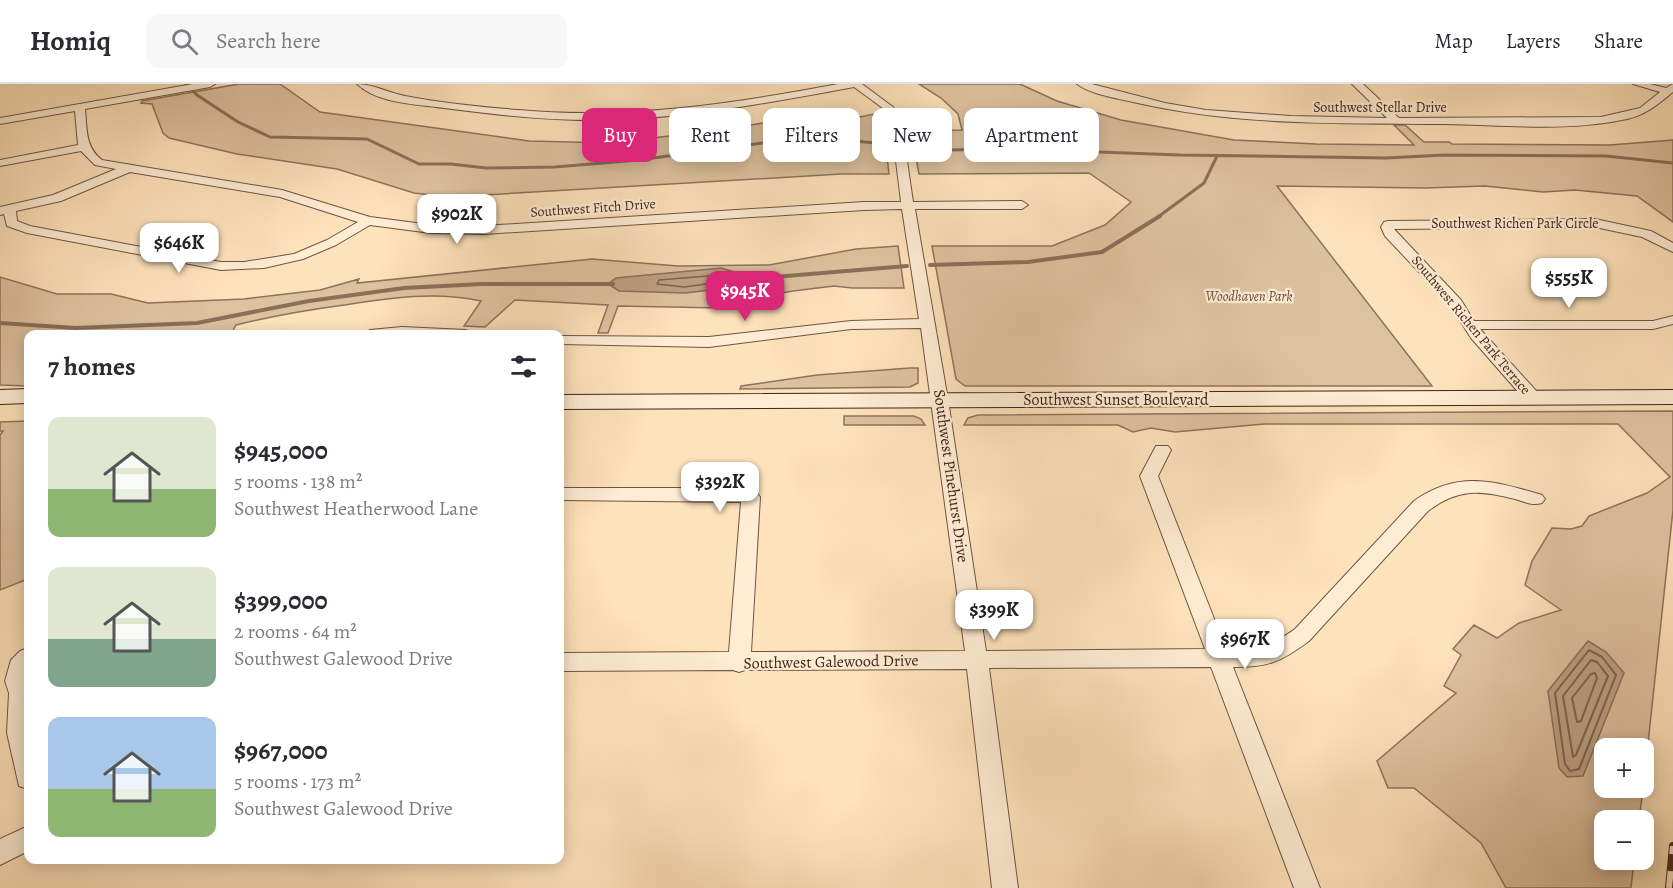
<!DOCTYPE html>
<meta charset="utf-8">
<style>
body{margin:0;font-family:Alegreya,serif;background:#f7f7f7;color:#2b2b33;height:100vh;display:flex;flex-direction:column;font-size:22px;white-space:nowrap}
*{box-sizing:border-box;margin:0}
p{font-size:20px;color:#7c7c81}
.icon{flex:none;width:33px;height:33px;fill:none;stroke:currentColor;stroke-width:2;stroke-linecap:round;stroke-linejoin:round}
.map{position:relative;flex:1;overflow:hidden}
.details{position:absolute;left:24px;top:246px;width:540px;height:534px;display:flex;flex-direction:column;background:#fff;border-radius:12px;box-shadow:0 3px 15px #0003}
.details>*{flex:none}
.top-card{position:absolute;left:582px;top:24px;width:570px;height:54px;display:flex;gap:12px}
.tools{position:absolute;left:1594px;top:654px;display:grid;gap:12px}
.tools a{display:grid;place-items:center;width:60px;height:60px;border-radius:12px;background:#fff;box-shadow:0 3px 15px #0003;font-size:30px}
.price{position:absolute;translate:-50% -51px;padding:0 14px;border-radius:12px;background:#fff;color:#222;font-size:20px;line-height:39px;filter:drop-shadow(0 2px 3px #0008)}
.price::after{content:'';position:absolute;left:50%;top:36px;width:18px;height:14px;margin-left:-9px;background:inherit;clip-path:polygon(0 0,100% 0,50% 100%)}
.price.selected{background:#db2777;color:#fff}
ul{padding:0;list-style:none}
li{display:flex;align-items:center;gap:18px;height:150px;padding:0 24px}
li span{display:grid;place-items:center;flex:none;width:168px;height:120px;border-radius:12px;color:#555}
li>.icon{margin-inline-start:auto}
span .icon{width:72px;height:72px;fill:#fffc;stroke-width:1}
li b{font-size:26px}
h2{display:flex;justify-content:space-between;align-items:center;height:72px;padding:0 24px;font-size:26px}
.chip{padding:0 21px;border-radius:12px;background:#fff;box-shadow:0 3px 15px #0003;font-size:21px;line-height:54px}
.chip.selected{background:#db2777;color:#fff}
header{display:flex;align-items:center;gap:36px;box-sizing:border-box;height:84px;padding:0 30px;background:#fff;border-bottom:2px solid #e1e1e2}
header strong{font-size:28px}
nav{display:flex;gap:33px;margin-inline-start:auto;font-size:21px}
.search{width:420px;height:54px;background:#f7f7f7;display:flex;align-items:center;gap:15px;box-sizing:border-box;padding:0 21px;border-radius:12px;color:#7c7c81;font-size:22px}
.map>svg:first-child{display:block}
</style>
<header>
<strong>Homiq</strong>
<div class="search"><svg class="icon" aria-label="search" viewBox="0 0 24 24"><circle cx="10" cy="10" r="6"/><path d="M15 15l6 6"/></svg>Search here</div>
<nav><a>Map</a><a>Layers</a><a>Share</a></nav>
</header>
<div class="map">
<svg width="1673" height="804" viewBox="0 0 1673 804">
<rect width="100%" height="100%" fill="#fee2bb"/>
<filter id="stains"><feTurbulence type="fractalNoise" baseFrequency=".00333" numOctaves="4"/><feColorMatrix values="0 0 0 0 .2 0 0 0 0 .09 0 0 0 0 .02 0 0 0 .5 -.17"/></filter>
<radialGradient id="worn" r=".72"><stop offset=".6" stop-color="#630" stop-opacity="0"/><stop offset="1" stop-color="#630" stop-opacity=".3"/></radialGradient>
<path fill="#dec29f" stroke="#8e735c" stroke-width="1.5" d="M239,0H280L320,28L529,57L610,59L728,45L797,33L840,37L879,29L883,38L889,90H841L450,113L414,109L337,85L237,70L169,54L163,49L152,20L141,19L142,17Z
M919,0H1020L1057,17L1121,36L1234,56L1316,60L1414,61L1394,41H1405L1424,58H1449L1452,60L1610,61L1673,56V138L1637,112L1575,106L1543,108L1485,102L1425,104L1277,102L1432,302H965L956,295L932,162H1052L1105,141L1131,118L1089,89L919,90L911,47L962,46L958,30L941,14Z
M898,162L904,204H852L834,202L793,207L754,214L721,224L618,222L608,249H598L608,221L515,216L485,243L464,242L481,217C434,207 390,214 344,221C307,226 272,232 236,241L231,250H28V302L0,301V193L57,210H111L148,219L244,215L320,206L359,195L357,199L592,175L678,182L769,181L856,165Z
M910,284H918V299L910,303L740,305L741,302L817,291Z
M1673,327V426L1644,697V664H1605V704H1643L1639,736H1605V776H1634L1631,804H1506L1481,759L1414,704H1388L1377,677L1456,609L1444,602L1461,571L1453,565L1474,541L1497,554L1519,539L1561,526L1525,501L1532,477L1552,444L1571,445L1582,442L1589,432L1647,409L1670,393L1618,340H1264L1175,348L1151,344L1133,348L1118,341H964L968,334L978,331Z
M844,332H914L921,335L925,341H844Z
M28,337V495L0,506V351L3,347H0V338Z"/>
<path fill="#bda184" stroke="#8b6f59" stroke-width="1.5" d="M721,184L741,190L744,196L736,203L685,209L619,207L608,200L616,194Z
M1588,557L1606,568L1624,589L1583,692L1567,693L1559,684L1548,607Z"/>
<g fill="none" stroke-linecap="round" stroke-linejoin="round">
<path stroke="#7e624e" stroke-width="1.5" d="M720,191L728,193L729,197L684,203L657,200L659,196Z"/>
<path stroke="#7e624e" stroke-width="2" d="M1589,566L1602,573L1616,591L1579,685L1570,687L1565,680L1555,609Z
M1591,576L1597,578L1608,592L1576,671L1573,673L1563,612Z
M1595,589L1597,594L1581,637L1577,638L1572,614L1591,590Z"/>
<path stroke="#8b6f59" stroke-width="3" d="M186,0L197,11L238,38L270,53L367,55L419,80H451L486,84L555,83L639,76L792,55H834L947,66L1018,65L1180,71L1386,74L1444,71L1606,72L1673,79
M1158,133L1204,99L1217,72"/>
<path stroke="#8b6f59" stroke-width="4" d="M930,181L1028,178L1102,168L1160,132
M739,196L907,182
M0,239L76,244L197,239L309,217L404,204L482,200H613"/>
<defs>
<path id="street" d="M193,0H215L210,3L85,25C87,45 85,63 102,76L282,106L370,133L431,141L484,142L864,118H901L891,36L884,25L854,3C772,18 690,34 606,36C552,37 498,31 444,24C417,20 378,20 357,0C374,0 388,9 405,12C442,19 480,23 518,26C626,36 732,20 838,0H862L893,23L901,36L913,118L1022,117L1028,121L1022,125H915L948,316L986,567L1205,565L1140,392L1156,362H1168L1171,366L1158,392L1226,565C1260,565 1267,565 1295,545L1414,417C1458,386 1494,397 1542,411L1545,415L1542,419C1533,422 1525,418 1515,415C1480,406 1458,404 1428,427L1309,557C1281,578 1268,583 1233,583L1320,804H1294L1211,583L989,584L1018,804H992L967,585L745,586L739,588L733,586L560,587V569L729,568L741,418L560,416V404H724L757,409L760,413L751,568L965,567L921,244L851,245L709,263L560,260V252L709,253L851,237L919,235L902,125L864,126L484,150L431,149L370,141L336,161L303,175L264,184L221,186L27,149L7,142L4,130L0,131V123L53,111L116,85L95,81L81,67L0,82V76L78,61L75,27L0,40V34ZM130,88L280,113L358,138L327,156L294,170L244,178H221L30,142L17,137L16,127L61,117Z
M1077,0H1092L1165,19L1206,26L1291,32L1387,34L1352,0H1363L1399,34L1601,33L1640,24L1660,8L1633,0H1650L1666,4L1673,0V8C1658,20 1646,31 1627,35C1569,48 1504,41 1445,40C1340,39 1236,42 1133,18C1116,14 1090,10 1077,0Z
M1595,135L1651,147L1673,159V168L1642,153L1595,143L1394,145L1461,216L1474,237H1653L1673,232V240L1653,245H1480L1539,310L1541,314L1539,318H1527L1471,254L1450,221L1385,152L1381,143L1384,138L1388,137Z
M402,243L466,246L473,250H363L370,246Z
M28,564V705L19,702L7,649L9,609L5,597L11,576L20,567Z
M28,742V767L0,781V755Z"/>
<path id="secondary" d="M28,305V319L0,320V306Z
M1673,306V320L560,325V311Z"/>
</defs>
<use href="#street" stroke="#6f5442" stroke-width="2"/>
<use href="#secondary" stroke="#3f2419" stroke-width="2"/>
<use href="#street" fill="#feecd3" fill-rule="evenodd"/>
<use href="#secondary" fill="#feecd3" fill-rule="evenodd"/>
<defs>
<path id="rail" d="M1669,804L1673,762"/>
</defs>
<use href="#rail" stroke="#3f2419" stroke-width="8"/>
<use href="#rail" stroke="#feecd3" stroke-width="6" stroke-dasharray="17" stroke-linecap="butt"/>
</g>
<g text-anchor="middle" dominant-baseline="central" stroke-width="4.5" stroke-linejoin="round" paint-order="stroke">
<g font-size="14" fill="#3f2419" stroke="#feecd3">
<text x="1380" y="23">Southwest Stellar Drive</text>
<text transform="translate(593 124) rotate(-4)">Southwest Fitch Drive</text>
<text x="1515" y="139">Southwest Richen Park Circle</text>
<text transform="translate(1471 241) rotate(50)">Southwest Richen Park Terrace</text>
</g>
<g font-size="14" font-style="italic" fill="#674c3a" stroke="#feecd3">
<text x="1249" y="212">Woodhaven Park</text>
</g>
<g font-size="16" fill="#3f2419" stroke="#feecd3">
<text x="1116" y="316">Southwest Sunset Boulevard</text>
<text transform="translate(951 392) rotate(82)">Southwest Pinehurst Drive</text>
<text transform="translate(831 578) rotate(-1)">Southwest Galewood Drive</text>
</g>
</g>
<rect width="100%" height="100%" filter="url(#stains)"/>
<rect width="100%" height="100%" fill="url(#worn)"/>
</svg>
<div class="tools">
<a>+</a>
<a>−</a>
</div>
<b class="price" style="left:457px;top:161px">$902K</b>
<b class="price" style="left:179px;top:190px">$646K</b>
<b class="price" style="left:1569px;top:225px">$555K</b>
<b class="price selected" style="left:745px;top:238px">$945K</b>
<b class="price" style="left:720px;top:429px">$392K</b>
<b class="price" style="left:994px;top:557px">$399K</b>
<b class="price" style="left:1245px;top:586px">$967K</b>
<div class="top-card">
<a class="chip selected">Buy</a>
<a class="chip">Rent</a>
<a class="chip">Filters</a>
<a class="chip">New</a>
<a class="chip">Apartment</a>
</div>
<section class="details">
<h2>7 homes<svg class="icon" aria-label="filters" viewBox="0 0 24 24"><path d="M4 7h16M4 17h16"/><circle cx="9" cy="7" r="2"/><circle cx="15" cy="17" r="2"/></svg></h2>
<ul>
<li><span style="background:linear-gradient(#dfe7d0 60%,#8fb573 0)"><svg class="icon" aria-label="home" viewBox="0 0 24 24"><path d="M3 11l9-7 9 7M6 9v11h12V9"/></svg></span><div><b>$945,000</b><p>5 rooms · 138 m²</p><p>Southwest Heatherwood Lane</p></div></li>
<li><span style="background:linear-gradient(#dfe7d0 60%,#7fa58c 0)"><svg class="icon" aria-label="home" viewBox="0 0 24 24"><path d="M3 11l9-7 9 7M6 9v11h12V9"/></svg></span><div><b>$399,000</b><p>2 rooms · 64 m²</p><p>Southwest Galewood Drive</p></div></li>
<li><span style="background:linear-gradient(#a9c7e8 60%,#8fb573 0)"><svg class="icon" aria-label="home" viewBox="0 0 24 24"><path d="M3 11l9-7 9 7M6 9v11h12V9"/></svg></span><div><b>$967,000</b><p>5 rooms · 173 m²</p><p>Southwest Galewood Drive</p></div></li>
</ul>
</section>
</div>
